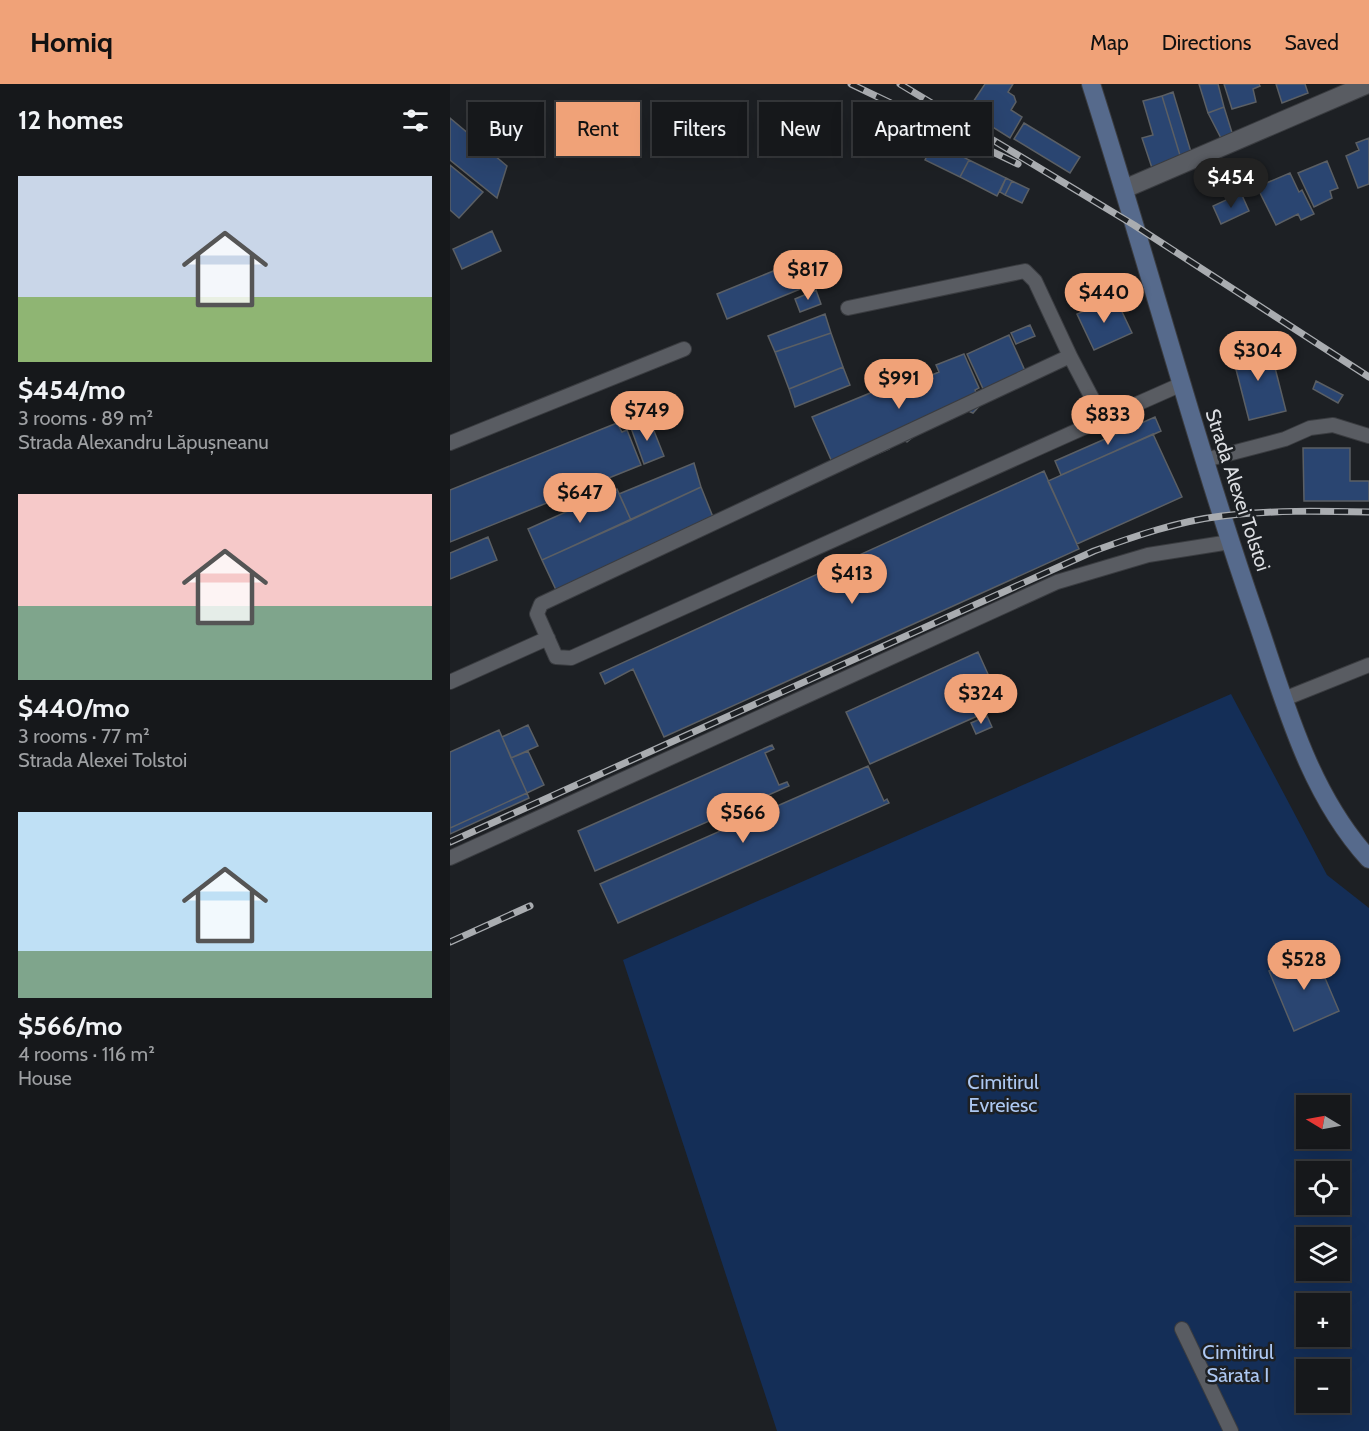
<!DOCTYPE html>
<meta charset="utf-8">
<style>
body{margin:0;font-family:Cabin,sans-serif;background:#1f2124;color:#f1f3f6;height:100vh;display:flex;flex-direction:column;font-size:22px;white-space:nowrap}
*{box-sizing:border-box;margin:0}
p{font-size:20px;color:#9ea0a3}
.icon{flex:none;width:33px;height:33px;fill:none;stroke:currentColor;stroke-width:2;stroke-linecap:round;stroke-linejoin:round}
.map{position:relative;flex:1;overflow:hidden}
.details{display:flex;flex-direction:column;background:#16181b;width:450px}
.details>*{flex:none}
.top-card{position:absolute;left:18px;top:18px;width:570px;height:54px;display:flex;gap:12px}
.needle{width:39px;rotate:280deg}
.buttons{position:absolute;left:846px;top:1011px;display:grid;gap:12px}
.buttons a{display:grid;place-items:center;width:54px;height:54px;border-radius:0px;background:#16181b;box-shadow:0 6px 24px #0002,0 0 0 2px #35373a;font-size:30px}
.price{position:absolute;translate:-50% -51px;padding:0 14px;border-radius:21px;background:#f0a278;color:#111;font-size:20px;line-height:39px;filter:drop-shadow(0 2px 3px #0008)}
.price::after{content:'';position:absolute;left:50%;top:36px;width:18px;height:14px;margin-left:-9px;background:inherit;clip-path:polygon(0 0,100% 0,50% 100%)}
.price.current{background:#222;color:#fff}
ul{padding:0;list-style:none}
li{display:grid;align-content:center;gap:12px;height:318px;padding:0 18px}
li span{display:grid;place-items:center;height:186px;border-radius:0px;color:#555}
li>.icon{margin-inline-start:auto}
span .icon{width:108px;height:108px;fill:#fffc;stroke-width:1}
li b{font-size:26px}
h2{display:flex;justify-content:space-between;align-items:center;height:72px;padding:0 18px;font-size:26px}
.pill{padding:0 21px;border-radius:0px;background:#16181b;box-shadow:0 6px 24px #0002,0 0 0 2px #35373a;font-size:21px;line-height:54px}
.pill.current{background:#f0a278;color:#111}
header{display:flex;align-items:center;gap:36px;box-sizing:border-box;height:84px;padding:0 30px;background:#f0a278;color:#111}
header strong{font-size:28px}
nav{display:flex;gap:33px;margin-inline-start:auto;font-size:21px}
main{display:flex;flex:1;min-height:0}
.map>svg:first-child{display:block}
</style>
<header>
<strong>Homiq</strong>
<nav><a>Map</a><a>Directions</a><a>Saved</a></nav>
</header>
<main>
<section class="details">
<h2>12 homes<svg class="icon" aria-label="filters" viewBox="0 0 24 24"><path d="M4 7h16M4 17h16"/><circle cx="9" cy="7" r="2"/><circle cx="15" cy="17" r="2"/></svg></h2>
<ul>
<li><span style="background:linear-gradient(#c9d6e8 65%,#8fb573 0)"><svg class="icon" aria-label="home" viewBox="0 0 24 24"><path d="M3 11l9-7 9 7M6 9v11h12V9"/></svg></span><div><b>$454/mo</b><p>3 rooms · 89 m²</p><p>Strada Alexandru Lăpușneanu</p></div></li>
<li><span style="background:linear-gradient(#f6c9c9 60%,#7fa58c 0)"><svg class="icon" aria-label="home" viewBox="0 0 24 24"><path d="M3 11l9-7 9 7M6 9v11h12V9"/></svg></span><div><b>$440/mo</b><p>3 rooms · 77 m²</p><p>Strada Alexei Tolstoi</p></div></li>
<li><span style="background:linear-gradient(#bfe0f5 75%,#7fa58c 0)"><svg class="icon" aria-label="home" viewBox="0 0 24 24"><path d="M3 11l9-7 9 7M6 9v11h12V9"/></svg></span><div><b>$566/mo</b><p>4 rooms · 116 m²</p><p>House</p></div></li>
</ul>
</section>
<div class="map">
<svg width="919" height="1347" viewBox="0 0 919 1347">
<rect width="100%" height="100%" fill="#1d2024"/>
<path fill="#142e57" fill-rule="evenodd" d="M781,610L877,791L919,824V1347H327L173,876ZM856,1022H890V1054H856ZM856,1088H890V1120H856ZM856,1154H890V1186H856ZM856,1220H890V1252H856ZM856,1286H890V1318H856Z"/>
<path fill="#2a4571" stroke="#5b5f64" stroke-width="1.5" d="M535,0H563L558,8L564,12L566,18L561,26L572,33L560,54L517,27Z
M749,0H768L774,23L758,29Z
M774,0H809L810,2L803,5L806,18L782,25Z
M826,0H855L858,9L832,19Z
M723,8L741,68L732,78L712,12Z
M712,12L732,78L704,90L692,54L703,51L693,17Z
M57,20L75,28L63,64L38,53L51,23Z
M774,23L784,55L774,60L758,29Z
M0,34L57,82L47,114L0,76Z
M574,39L630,73L620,89L564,55Z
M919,54V100L908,104L896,72L909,66L906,59Z
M484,57L519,76L510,93L475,76Z
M519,76L556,94L547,112L510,93Z
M877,77L888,104L880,107L882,114L864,123L848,89Z
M0,81L33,108L9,134L0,126Z
M840,89L849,108L852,106L864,130L851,136L848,130L826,141L807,103Z
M556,94L562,97L555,111L550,108Z
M562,97L579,105L572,119L555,111Z
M791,109L799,127L771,140L763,122Z
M42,147L51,167L12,185L3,165Z
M350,176L360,201L277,235L267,210Z
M366,206L371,220L350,228L345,215Z
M665,213L682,249L644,266L627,230Z
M375,230L381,249L325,268L318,252Z
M580,241L585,252L566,260L561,249Z
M381,249L393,283L339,305L325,268Z
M559,251L576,289L535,309L517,270Z
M803,257L808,275L822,272L836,327L799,336L780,262Z
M514,270L529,304L525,306L531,320L523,329L516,326L469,348L457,358L447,354H434L439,365L427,370L422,359L382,378L362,333L425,307L423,303L442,295L446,306L489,288L486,281Z
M393,283L400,301L345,323L339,305Z
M866,297L893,311L888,319L863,305Z
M705,333L711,347L611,391L605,377Z
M200,337L214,372L194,380L181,344Z
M167,339L172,348L177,346L191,381L0,458V406Z
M703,350L732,413L627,460L598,397Z
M853,364H900V397H919V417H854Z
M244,379L251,403L181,436L169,410Z
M594,387L629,465L214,653L183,585L155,600L150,589Z
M251,403L265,438L107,508L92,476Z
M167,405L181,436L92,476L78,445Z
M38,453L47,476L0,495V469Z
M528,568L552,621L420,680L396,628Z
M537,632L542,643L526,650L521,639Z
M78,641L88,662L61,674L52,653Z
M49,646L77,709L0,744V668Z
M322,661L324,665L315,669L329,701L337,698L339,702L145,787L128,747Z
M78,667L94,701L77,709L61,674Z
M418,682L434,717L437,715L439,719L168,839L150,800Z
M77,709L79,714L0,750V744Z
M864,868L889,927L844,947L819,887Z"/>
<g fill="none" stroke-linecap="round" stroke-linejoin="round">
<defs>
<path id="lane" d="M398,224L575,187L585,197L620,272
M653,335L620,272L91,520L87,530L106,573L121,574L653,335L732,300
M0,359L234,265
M755,376L835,355L860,344L883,341L919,352
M0,598L98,554
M834,615L919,581
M0,774L607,498L698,471L780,458
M732,1245L781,1347"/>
<path id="street" d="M674,105L918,0"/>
<path id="secondary" d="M641,0C698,178 745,358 806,534C835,618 858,708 919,775"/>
</defs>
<use href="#lane" stroke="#3a3c40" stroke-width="16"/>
<use href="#street" stroke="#3a3c40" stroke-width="20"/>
<use href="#secondary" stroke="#3a3c40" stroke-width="20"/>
<use href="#lane" stroke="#595c62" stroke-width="14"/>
<use href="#street" stroke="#595c62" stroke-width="18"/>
<use href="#secondary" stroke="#566a8c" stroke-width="18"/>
<defs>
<path id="rail" d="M401,0L568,80
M450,0L684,141L919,293
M0,758L644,467C685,452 729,437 772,432C821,426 870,427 919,428
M0,858L80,822"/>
</defs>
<use href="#rail" stroke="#a9acb0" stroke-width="7"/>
<use href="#rail" stroke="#1d2024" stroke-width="4.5" stroke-dasharray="14" stroke-linecap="butt"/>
</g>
<g text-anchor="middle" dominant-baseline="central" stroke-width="5" stroke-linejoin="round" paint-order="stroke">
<g font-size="20" fill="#dcdee2" stroke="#1d2024">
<text transform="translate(788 406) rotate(72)">Strada Alexei Tolstoi</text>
</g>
<g font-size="20" fill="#adc8f2" stroke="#1d2024">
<text x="553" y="998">Cimitirul<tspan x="553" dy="23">Evreiesc</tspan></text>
<text x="788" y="1268">Cimitirul<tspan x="788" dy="23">Sărata I</tspan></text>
</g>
</g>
</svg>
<div class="buttons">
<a><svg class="needle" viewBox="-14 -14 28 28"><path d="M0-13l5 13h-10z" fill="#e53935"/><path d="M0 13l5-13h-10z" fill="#9ea0a3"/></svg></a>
<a><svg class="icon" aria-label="locate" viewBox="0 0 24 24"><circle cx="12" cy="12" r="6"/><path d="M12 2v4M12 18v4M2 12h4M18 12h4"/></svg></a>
<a><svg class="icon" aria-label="layers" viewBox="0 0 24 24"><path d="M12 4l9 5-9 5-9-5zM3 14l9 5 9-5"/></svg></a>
<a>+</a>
<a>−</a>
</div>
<b class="price current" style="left:781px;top:125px">$454</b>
<b class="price" style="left:358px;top:217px">$817</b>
<b class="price" style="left:654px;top:240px">$440</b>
<b class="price" style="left:808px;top:298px">$304</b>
<b class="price" style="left:449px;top:326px">$991</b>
<b class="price" style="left:197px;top:358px">$749</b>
<b class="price" style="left:658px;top:362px">$833</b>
<b class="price" style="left:130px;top:440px">$647</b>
<b class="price" style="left:402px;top:521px">$413</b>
<b class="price" style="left:531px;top:641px">$324</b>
<b class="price" style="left:293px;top:760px">$566</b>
<b class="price" style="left:854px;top:907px">$528</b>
<div class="top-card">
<a class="pill">Buy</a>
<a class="pill current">Rent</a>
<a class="pill">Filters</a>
<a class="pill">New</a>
<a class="pill">Apartment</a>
</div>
</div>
</main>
